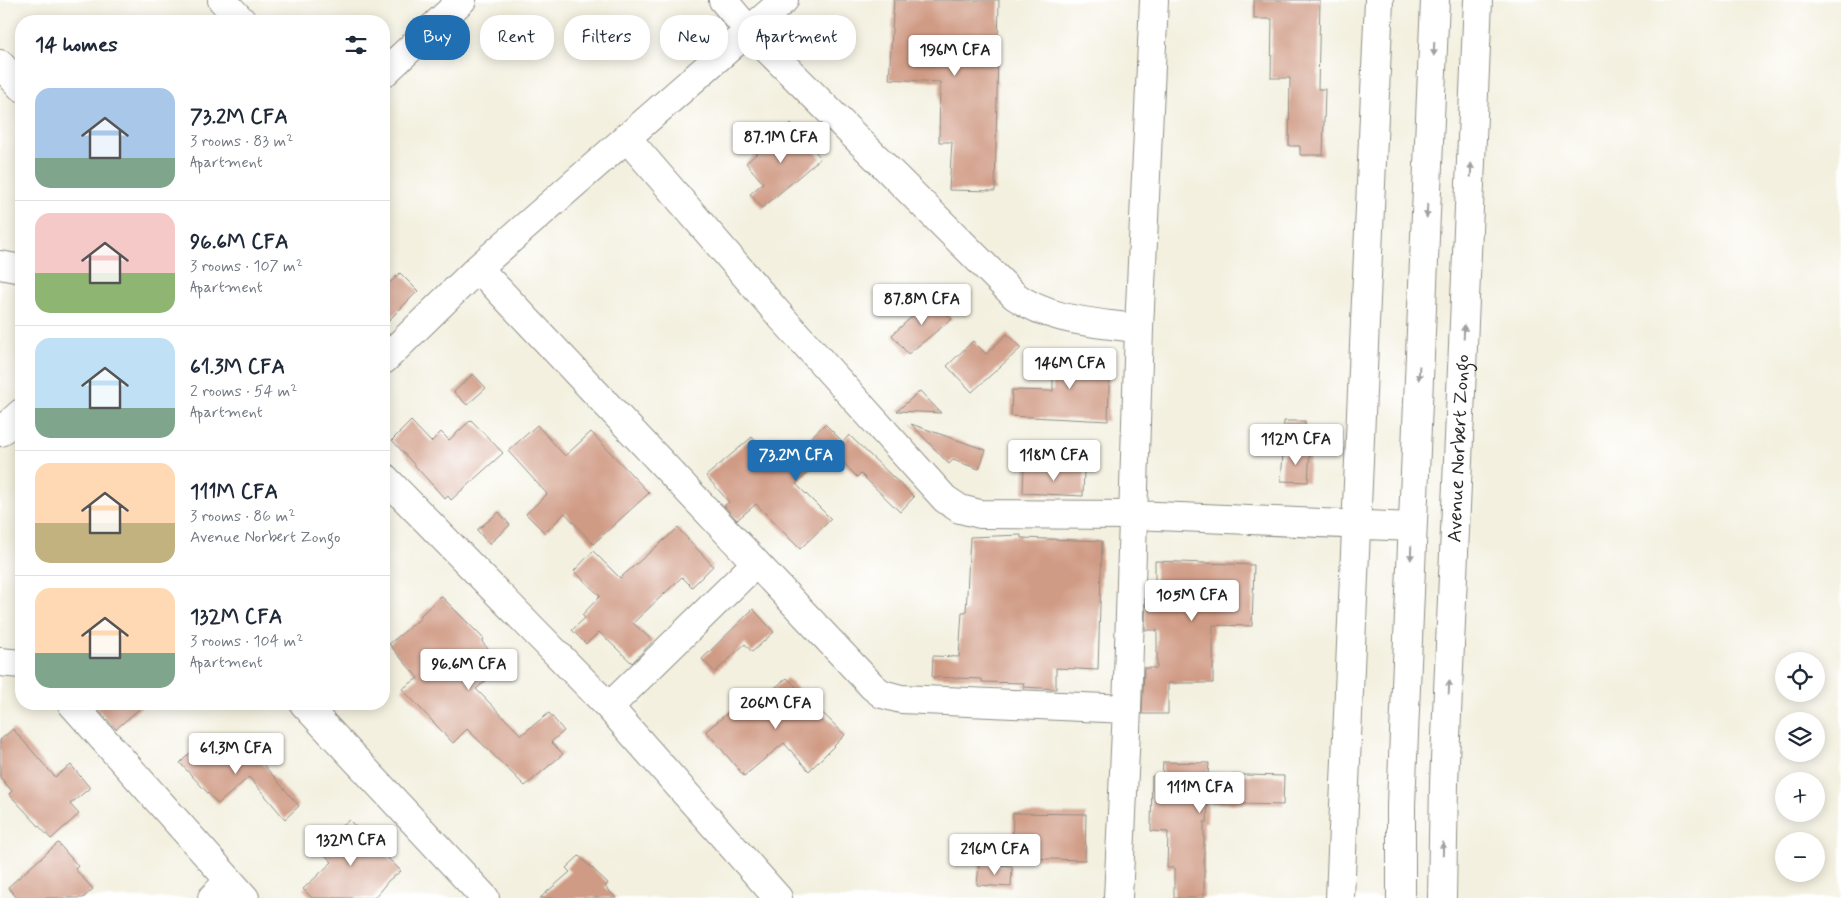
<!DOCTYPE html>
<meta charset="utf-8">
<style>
body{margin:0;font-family:Mynerve,sans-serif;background:#f6f6f7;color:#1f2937;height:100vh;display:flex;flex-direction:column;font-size:19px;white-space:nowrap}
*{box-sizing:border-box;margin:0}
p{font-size:16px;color:#747a83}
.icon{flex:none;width:28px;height:28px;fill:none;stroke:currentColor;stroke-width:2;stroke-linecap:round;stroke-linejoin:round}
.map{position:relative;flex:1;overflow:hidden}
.panel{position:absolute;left:15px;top:15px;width:375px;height:695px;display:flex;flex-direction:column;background:#fff;border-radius:20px;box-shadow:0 2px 12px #0003}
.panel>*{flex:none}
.guide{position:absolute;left:405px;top:15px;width:475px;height:45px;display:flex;gap:10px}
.buttons{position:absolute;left:1775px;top:652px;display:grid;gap:10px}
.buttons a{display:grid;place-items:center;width:50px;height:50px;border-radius:50%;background:#fff;box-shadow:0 2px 12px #0003;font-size:25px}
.price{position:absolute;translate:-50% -42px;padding:0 11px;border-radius:5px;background:#fff;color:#222;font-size:16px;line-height:32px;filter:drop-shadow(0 1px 2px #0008)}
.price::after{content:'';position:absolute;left:50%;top:30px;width:15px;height:11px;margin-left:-8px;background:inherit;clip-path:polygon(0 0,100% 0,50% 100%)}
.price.selected{background:#1f6fb2;color:#fff}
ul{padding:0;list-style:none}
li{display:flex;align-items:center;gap:15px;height:125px;padding:0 20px}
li+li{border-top:1px solid #e0e1e3}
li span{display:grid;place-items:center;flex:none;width:140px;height:100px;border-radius:15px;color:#555}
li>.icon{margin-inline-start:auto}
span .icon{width:60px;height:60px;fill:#fffc;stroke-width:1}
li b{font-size:21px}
h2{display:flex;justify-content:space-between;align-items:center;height:60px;padding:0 20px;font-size:21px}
.chip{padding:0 18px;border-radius:20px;background:#fff;box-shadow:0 2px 12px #0003;font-size:18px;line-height:45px}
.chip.selected{background:#1f6fb2;color:#fff}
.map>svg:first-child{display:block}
</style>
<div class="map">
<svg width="1841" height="898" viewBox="0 0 1841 898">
<rect width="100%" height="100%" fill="#fff"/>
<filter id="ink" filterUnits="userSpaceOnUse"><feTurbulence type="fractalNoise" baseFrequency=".02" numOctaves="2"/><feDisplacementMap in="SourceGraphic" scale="10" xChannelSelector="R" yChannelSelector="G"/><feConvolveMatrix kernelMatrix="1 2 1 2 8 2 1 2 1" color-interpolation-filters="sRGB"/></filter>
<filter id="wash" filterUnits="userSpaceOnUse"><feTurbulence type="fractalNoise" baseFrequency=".0096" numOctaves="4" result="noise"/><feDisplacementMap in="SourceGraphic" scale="20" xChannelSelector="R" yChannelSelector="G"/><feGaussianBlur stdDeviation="1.12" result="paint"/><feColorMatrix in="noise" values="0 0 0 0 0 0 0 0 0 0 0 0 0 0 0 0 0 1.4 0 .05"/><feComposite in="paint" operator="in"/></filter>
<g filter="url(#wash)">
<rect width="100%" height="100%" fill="#f3f0df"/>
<g id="blocks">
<path fill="#d09b85" d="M894,0H999L995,191L949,190L952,142H939L940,82L889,79Z
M1254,0H1320L1318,89H1325L1323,155H1300V146H1289L1290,78H1271L1272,19H1254Z
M791,124L821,158L762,208L750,194L763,183L746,163Z
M400,273L418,291L384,325V288Z
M932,298L952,319L908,354L892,335Z
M1007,334L1021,348L972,392L947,366L973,341L986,354Z
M1053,352L1110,353L1108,421L1011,416L1012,390L1053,391Z
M473,374L486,388L467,405L454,392Z
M920,391L941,413L897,411Z
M471,420L503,453L451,500L448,496L445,499L392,440L411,421L431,442L441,432L449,440Z
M1284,421H1305V440H1283Z
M825,424L843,442L849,435L914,497L900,512L861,474L857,477L842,461L837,466L826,455L796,484L831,519L800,549L756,504L737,520L724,506L729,502L706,476L752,437L780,467Z
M911,424L986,450L979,469L953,460L949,464Z
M537,425L565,456L591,432L649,493L593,544L565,513L545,533L526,514L547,494L508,451Z
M1310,448L1308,482L1281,481L1283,454Z
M1024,468L1084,469L1083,496L1023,493Z
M499,512L510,525L489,544L477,530Z
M678,528L713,566L692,587L682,577L633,623L653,641L632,663L599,632L586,644L572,630L585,618L582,615L600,596L574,571L593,551L620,578Z
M1021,535V538L1102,541L1098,670L1056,668V689L1023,687L1024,683L982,682V679L932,677L933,656L959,657L962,612H966L970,537Z
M1155,561L1254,565L1252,626L1213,625V683H1168V714H1142L1144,668H1157V630H1145L1146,590H1155Z
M441,596L484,639L482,642L503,666L476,689L521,735L549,713L564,731L551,742L563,754L525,786L467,729L453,743L402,689L418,678L389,644L421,618L420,616Z
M753,609L774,632L752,652L745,644L715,672L702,659Z
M787,678L845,735L809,771L784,743L744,776L706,731L736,706L742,714Z
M93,704H145L116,729Z
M13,729L55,777L71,765L90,788L70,804L79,814L51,839L9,794L12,791L0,777V740Z
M205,738L226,760L244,742L264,761L262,763L299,806L285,819L249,777L218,804L180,763Z
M1163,762L1209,763L1208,774L1284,776L1283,805L1208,803L1207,822H1204V898H1174V868H1167L1168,832L1151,831L1152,776H1162Z
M1013,813L1086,814L1085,860L1012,858Z
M349,820L401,871L389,880L374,898H312L303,889L332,862L317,847Z
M58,843L78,866L75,869L93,889L83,898H17L8,887Z
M579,856L608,883L605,887L616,898H540L570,872L566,868Z
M979,864L1012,866L1011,887L977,885Z"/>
</g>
</g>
<g filter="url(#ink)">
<use href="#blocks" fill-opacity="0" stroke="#8f8e85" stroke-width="1"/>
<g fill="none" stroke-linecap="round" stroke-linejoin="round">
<defs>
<path id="minor" d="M222,0L242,21
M723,0L749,31L1015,296C1052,322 1096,322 1139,329
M0,64L21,87
M384,73L462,0
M626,137L782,318L945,499L960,509L980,514L1134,515L1412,527
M0,265L21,269
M478,268L873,687L882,694L901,699L1127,709
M384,360L478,268L784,0
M0,432L21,413
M384,477L609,707L778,898
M0,662L21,664
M72,704L245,898
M304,704L485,898
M609,707L755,564
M212,898L228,882
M1118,898L1127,709L1139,329L1154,0
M1340,898L1379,0"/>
<g id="primary">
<path d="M1401,898V805L1435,0"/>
<path id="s1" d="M1442,898L1444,783L1478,0"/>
</g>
</defs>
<use href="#minor" stroke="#8f8e85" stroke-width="30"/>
<use href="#primary" stroke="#8f8e85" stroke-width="30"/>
<use href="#minor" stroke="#fff" stroke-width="28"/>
<use href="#primary" stroke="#fff" stroke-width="28"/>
</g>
<defs><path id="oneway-solid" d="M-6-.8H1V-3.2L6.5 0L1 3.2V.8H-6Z" transform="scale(1.25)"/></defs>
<g fill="#a0a0a0">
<use href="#oneway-solid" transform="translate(1434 49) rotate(92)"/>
<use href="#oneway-solid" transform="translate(1471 170) rotate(-88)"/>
<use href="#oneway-solid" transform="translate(1427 211) rotate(93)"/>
<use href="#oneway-solid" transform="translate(1464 332) rotate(-88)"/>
<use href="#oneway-solid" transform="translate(1419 373) rotate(93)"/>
<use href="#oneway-solid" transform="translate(1411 553) rotate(92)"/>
<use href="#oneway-solid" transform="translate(1449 687) rotate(-88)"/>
<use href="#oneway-solid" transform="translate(1443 849) rotate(-89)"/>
</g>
</g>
<g text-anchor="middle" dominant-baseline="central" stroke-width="4" stroke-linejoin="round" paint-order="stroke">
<g font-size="20" fill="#2b2b2b" stroke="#fff">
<text stroke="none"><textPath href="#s1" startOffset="450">Avenue Norbert Zongo</textPath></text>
</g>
</g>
</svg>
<div class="buttons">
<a><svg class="icon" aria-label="locate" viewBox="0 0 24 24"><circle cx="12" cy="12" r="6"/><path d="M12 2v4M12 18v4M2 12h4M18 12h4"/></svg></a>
<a><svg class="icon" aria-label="layers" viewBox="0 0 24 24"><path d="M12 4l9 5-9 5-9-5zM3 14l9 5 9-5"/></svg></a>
<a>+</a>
<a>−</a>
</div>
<b class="price" style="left:955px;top:77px">196M CFA</b>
<b class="price" style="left:781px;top:164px">87.1M CFA</b>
<b class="price" style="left:922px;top:326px">87.8M CFA</b>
<b class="price" style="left:1070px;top:390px">146M CFA</b>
<b class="price" style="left:1296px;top:466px">112M CFA</b>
<b class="price selected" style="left:796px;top:482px">73.2M CFA</b>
<b class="price" style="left:1054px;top:482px">118M CFA</b>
<b class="price" style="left:1192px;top:622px">105M CFA</b>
<b class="price" style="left:469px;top:691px">96.6M CFA</b>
<b class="price" style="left:776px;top:730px">206M CFA</b>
<b class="price" style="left:236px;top:775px">61.3M CFA</b>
<b class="price" style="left:1200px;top:814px">111M CFA</b>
<b class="price" style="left:351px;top:867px">132M CFA</b>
<b class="price" style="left:995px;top:876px">216M CFA</b>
<div class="guide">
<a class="chip selected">Buy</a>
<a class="chip">Rent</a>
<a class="chip">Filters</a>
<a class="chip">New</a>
<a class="chip">Apartment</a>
</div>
<section class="panel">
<h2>14 homes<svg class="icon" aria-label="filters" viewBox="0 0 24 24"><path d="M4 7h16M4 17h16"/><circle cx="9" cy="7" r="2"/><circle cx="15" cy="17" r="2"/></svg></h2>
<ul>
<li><span style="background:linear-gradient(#a9c7e8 70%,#7fa58c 0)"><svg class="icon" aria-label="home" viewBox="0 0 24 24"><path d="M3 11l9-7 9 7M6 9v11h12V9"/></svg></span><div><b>73.2M CFA</b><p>3 rooms · 83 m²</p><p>Apartment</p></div></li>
<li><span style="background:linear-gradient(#f6c9c9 60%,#8fb573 0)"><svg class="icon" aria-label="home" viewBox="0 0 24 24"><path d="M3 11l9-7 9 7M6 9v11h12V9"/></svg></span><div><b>96.6M CFA</b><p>3 rooms · 107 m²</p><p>Apartment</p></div></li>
<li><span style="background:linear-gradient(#bfe0f5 70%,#7fa58c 0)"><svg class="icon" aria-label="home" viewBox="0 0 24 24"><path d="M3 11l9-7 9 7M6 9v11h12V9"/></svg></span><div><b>61.3M CFA</b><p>2 rooms · 54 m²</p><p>Apartment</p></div></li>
<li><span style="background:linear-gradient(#ffd9b3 60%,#c2b280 0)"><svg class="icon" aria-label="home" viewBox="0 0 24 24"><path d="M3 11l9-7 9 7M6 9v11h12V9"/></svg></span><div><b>111M CFA</b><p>3 rooms · 86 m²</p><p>Avenue Norbert Zongo</p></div></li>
<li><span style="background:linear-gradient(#ffd9b3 65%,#7fa58c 0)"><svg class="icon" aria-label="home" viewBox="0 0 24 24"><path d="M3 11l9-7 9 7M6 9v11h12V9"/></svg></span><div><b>132M CFA</b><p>3 rooms · 104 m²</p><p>Apartment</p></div></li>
</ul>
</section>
</div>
